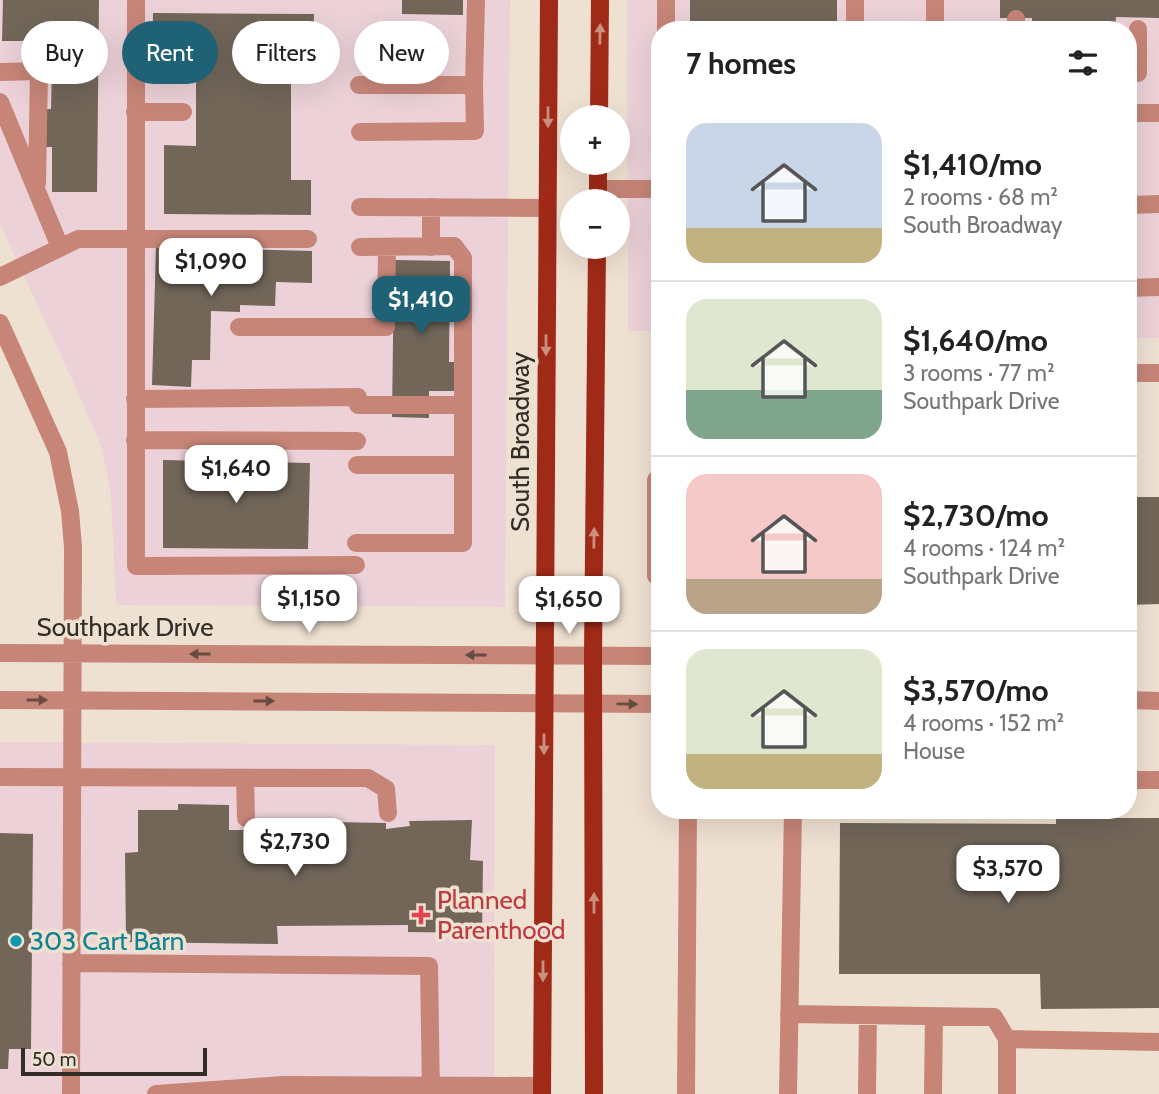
<!DOCTYPE html>
<meta charset="utf-8">
<style>
body{margin:0;font-family:Cabin,sans-serif;background:#f6f6f6;color:#222;height:100vh;display:flex;flex-direction:column;font-size:26px;white-space:nowrap}
*{box-sizing:border-box;margin:0}
p{font-size:23px;color:#767676}
.icon{flex:none;width:38px;height:38px;fill:none;stroke:currentColor;stroke-width:2;stroke-linecap:round;stroke-linejoin:round}
.map{position:relative;flex:1;overflow:hidden}
.side{position:absolute;left:651px;top:21px;width:486px;height:798px;display:flex;flex-direction:column;background:#fff;border-radius:28px;box-shadow:0 7px 28px #0002}
.side>*{flex:none}
.hud{position:absolute;left:21px;top:21px;width:525px;height:63px;display:flex;gap:14px}
.buttons{position:absolute;left:560px;top:105px;display:grid;gap:14px}
.buttons a{display:grid;place-items:center;width:70px;height:70px;border-radius:50%;background:#fff;box-shadow:0 7px 28px #0002;font-size:35px}
.scale{position:absolute;left:21px;bottom:18px;width:186px;box-sizing:border-box;padding-left:7px;border:4px solid #322d27;border-top:0;font-size:19px;line-height:24px;white-space:nowrap;color:#322d27;-webkit-text-stroke:5px #efe1d2;paint-order:stroke}
.price{position:absolute;translate:-50% -60px;padding:0 16px;border-radius:14px;background:#fff;color:#222;font-size:23px;line-height:46px;filter:drop-shadow(0 2px 4px #0008)}
.price::after{content:'';position:absolute;left:50%;top:42px;width:21px;height:16px;margin-left:-10px;background:inherit;clip-path:polygon(0 0,100% 0,50% 100%)}
.price.active{background:#1f6275;color:#fff}
ul{padding:0;list-style:none}
li{display:flex;align-items:center;gap:21px;height:175px;padding:0 35px}
li+li{border-top:2px solid #e0e0e0}
li span{display:grid;place-items:center;flex:none;width:196px;height:140px;border-radius:21px;color:#555}
li>.icon{margin-inline-start:auto}
span .icon{width:84px;height:84px;fill:#fffc;stroke-width:1}
li b{font-size:30px}
h2{display:flex;justify-content:space-between;align-items:center;height:84px;padding:0 35px;font-size:30px}
.tag{padding:0 24px;border-radius:32px;background:#fff;box-shadow:0 7px 28px #0002;font-size:24px;line-height:63px}
.tag.active{background:#1f6275;color:#fff}
.map>svg:first-child{display:block}
</style>
<div class="map">
<svg width="1159" height="1094" viewBox="0 0 1159 1094">
<rect width="100%" height="100%" fill="#efe1d2"/>
<path fill="#ecd2d8" d="M0,0H510L505,607L116,605L111,497L106,467L99,441L76,388L0,224Z
M627,0H1159V338H1129V30H660V331H628Z
M0,742L495,745L494,1094H0Z"/>
<path fill="#726659" d="M3,0H99L97,192H52V147H41L43,109H51L52,68L45,66L46,41H2Z
M402,0H463V15L402,14Z
M690,0H837V30H690Z
M1000,0H1159V18L1116,17L1115,30H1032V18H1000Z
M153,13L314,14L313,75L291,74V180H311V215L164,214V145L196,146V80H152Z
M156,247L312,251V283L276,282L275,306L240,305V312L211,311L210,360H192L191,387L152,385Z
M394,260L450,261L449,362H455V391H429V418L392,417Z
M163,460L310,463L308,549L163,548Z
M1129,464H1134V497H1159V604L1129,605Z
M178,804L229,805V830H279V821L386,823V829L410,826L409,821L472,820L470,860L483,861L482,933L408,932V925L277,926L278,944L126,942L125,853L138,852V810H178Z
M1056,818H1159V1008L1041,1009L1040,974H839L840,823L1056,824Z
M0,833L33,834L31,1049H9L8,1069H0Z"/>
<g fill="none" stroke-linecap="round" stroke-linejoin="round">
<path stroke="#c78578" stroke-width="18" d="M136,0V566L356,565
M855,0V30
M1016,19L1017,30
M666,30V0
M935,30V0
M0,72L39,71L37,183
M1129,73H1138V29
M359,85H474L475,131L360,132
M474,85L476,0
M0,102L60,247
M135,112H183
M1129,113H1159
M598,189H660
M1129,205L1159,204
M360,207L547,208
M431,207V247
M0,277L78,239H308
M1129,288L1159,287
M0,323L58,452L70,511L73,547L71,1094
M239,327H386L387,247
M1129,373H1159
M135,399L358,397
M358,405H463
M135,440L357,441
M357,465H463
M660,475L656,480V576H660
M356,543H463V258L454,246L360,247
M0,653L660,656
M0,700L660,704
M1129,700L1159,701
M0,777L368,778L386,789L388,813
M245,778L246,818
M1129,780H1159
M71,963L429,966L431,1094
M789,1014L994,1017L1007,1039V1094
M1007,1039L1159,1042
M156,1094L284,1085L542,1086
M686,1094L688,810
M788,1094L793,810
M867,1094L868,1015
M933,1094L934,1016"/>
<path stroke="#a02a18" stroke-width="18" d="M599,117L600,0
M598,201V163
M542,1094L549,0
M594,1094L593,656L597,247"/>
</g>
<defs><path id="oneway-solid" d="M-6-.8H1V-3.2L6.5 0L1 3.2V.8H-6Z" transform="scale(1.75)"/></defs>
<g fill="#cb8f7e">
<use href="#oneway-solid" transform="translate(600 34) rotate(-89)"/>
<use href="#oneway-solid" transform="translate(548 117) rotate(90)"/>
<use href="#oneway-solid" transform="translate(546 345) rotate(90)"/>
<use href="#oneway-solid" transform="translate(594 538) rotate(-89)"/>
<use href="#oneway-solid" transform="translate(544 744) rotate(90)"/>
<use href="#oneway-solid" transform="translate(594 903) rotate(-90)"/>
<use href="#oneway-solid" transform="translate(543 971) rotate(90)"/>
</g>
<g fill="#664c43">
<use href="#oneway-solid" transform="translate(200 654) rotate(-180)"/>
<use href="#oneway-solid" transform="translate(476 655) rotate(-180)"/>
<use href="#oneway-solid" transform="translate(37 700)"/>
<use href="#oneway-solid" transform="translate(264 701)"/>
<use href="#oneway-solid" transform="translate(627 704) rotate(1)"/>
</g>
<path fill="#e0444e" stroke="#efe1d2" stroke-width="2.5" d="M417.5 904.5h7v7h7v7h-7v7h-7v-7h-7v-7h7z"/>
<circle fill="#0f9aa8" stroke="#efe1d2" stroke-width="2.5" cx="16" cy="941" r="7"/>
<g text-anchor="middle" dominant-baseline="central" stroke-width="7" stroke-linejoin="round" paint-order="stroke">
<g font-size="26" fill="#322d27" stroke="#efe1d2">
<text transform="translate(520 442) rotate(-90)">South Broadway</text>
<text x="125" y="627">Southpark Drive</text>
</g>
<g font-size="26" fill="#be3a42" stroke="#efe1d2" text-anchor="start">
<text x="437" y="900">Planned<tspan x="437" dy="30">Parenthood</tspan></text>
</g>
<g font-size="26" fill="#0d838f" stroke="#efe1d2" text-anchor="start">
<text x="30" y="941">303 Cart Barn</text>
</g>
</g>
</svg>
<div class="buttons">
<a>+</a>
<a>−</a>
</div>
<div class="scale">50 m</div>
<b class="price" style="left:211px;top:298px">$1,090</b>
<b class="price active" style="left:421px;top:336px">$1,410</b>
<b class="price" style="left:236px;top:505px">$1,640</b>
<b class="price" style="left:309px;top:635px">$1,150</b>
<b class="price" style="left:569px;top:636px">$1,650</b>
<b class="price" style="left:295px;top:878px">$2,730</b>
<b class="price" style="left:1008px;top:905px">$3,570</b>
<div class="hud">
<a class="tag">Buy</a>
<a class="tag active">Rent</a>
<a class="tag">Filters</a>
<a class="tag">New</a>
</div>
<section class="side">
<h2>7 homes<svg class="icon" aria-label="filters" viewBox="0 0 24 24"><path d="M4 7h16M4 17h16"/><circle cx="9" cy="7" r="2"/><circle cx="15" cy="17" r="2"/></svg></h2>
<ul>
<li><span style="background:linear-gradient(#c9d6e8 75%,#c2b280 0)"><svg class="icon" aria-label="home" viewBox="0 0 24 24"><path d="M3 11l9-7 9 7M6 9v11h12V9"/></svg></span><div><b>$1,410/mo</b><p>2 rooms · 68 m²</p><p>South Broadway</p></div></li>
<li><span style="background:linear-gradient(#dfe7d0 65%,#7fa58c 0)"><svg class="icon" aria-label="home" viewBox="0 0 24 24"><path d="M3 11l9-7 9 7M6 9v11h12V9"/></svg></span><div><b>$1,640/mo</b><p>3 rooms · 77 m²</p><p>Southpark Drive</p></div></li>
<li><span style="background:linear-gradient(#f6c9c9 75%,#b9a48a 0)"><svg class="icon" aria-label="home" viewBox="0 0 24 24"><path d="M3 11l9-7 9 7M6 9v11h12V9"/></svg></span><div><b>$2,730/mo</b><p>4 rooms · 124 m²</p><p>Southpark Drive</p></div></li>
<li><span style="background:linear-gradient(#dfe7d0 75%,#c2b280 0)"><svg class="icon" aria-label="home" viewBox="0 0 24 24"><path d="M3 11l9-7 9 7M6 9v11h12V9"/></svg></span><div><b>$3,570/mo</b><p>4 rooms · 152 m²</p><p>House</p></div></li>
</ul>
</section>
</div>
